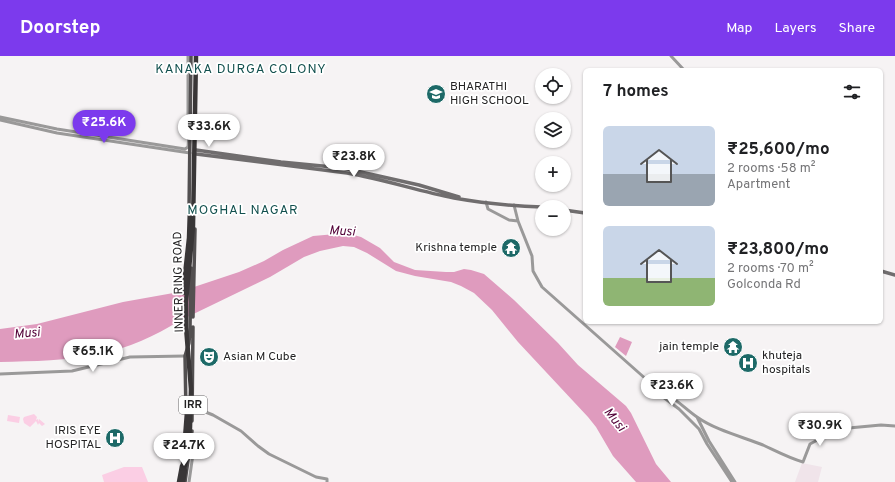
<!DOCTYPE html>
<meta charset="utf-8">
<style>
body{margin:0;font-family:Overpass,sans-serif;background:#f2f2f2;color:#202124;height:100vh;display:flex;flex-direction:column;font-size:15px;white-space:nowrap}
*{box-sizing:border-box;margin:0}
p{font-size:13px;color:#757577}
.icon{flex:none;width:22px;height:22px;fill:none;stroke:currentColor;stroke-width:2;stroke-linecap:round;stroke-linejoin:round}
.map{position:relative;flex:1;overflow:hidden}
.details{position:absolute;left:583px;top:12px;width:300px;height:256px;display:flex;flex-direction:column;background:#fff;border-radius:6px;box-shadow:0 1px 3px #0004}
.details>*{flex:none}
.buttons{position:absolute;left:535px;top:12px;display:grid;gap:8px}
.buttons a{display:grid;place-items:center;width:36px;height:36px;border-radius:50%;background:#fff;box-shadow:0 1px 3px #0004;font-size:20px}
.price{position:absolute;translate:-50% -34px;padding:0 9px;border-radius:14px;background:#fff;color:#222;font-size:13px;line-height:26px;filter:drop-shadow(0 1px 2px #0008)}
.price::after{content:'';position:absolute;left:50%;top:24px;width:12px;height:9px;margin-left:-6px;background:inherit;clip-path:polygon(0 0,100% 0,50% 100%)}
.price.on{background:#7c3aed;color:#fff}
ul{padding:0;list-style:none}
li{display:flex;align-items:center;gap:12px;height:100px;padding:0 20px}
li span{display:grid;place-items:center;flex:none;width:112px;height:80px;border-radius:6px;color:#555}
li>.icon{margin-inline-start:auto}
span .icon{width:48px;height:48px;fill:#fffc;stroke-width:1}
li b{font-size:17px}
h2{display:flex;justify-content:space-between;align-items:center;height:48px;padding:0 20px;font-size:17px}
header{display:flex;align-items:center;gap:24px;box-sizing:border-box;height:56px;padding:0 20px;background:#7c3aed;color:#fff}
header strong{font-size:19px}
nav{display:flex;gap:22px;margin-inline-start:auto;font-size:14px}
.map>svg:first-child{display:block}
</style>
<header>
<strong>Doorstep</strong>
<nav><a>Map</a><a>Layers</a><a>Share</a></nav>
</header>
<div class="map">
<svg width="895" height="426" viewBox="0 0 895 426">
<rect width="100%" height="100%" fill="#f6f3f4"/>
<path fill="#f0e4ea" d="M802,407L822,411L818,426H795Z"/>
<path fill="#fbcee4" d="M34,358L37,361L36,364L38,363L39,366V363L45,368L42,370L39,367L38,369L36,365L30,371L24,367L23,363L24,361Z
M8,359L20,361L19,367L7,365Z
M124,411H142L148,426H104L102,419Z"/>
<path fill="#df9bbe" d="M336,178H350L361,181L380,192L394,206L415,214L446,216H454L464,213L471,214L484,218L514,244L558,287L578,309L626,350L631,357L656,408L671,426H636L613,400L596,371L588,361L518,286L492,254L474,237L461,230L451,226L415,220L396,215L367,197L354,191L343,190L320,195L304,201L270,221L179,265C155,280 128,292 100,298C68,305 33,305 0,306V273L37,268L123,246L179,236L239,216L264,205L283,194L313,180Z
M620,281L632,286L626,300L615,291Z"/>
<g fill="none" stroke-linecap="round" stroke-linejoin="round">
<path stroke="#9a9999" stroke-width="3" d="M188,0V65L189,68
M671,0L684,14
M0,61L57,73L185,93L188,91L189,78
M0,64L57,77L190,97
M486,146L488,153L509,164L518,165L532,200L533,215L542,231L647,324L659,338L679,353L699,373L707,388L732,426
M514,149L518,165
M0,318L72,315L130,301L185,300
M655,331C671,338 683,351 697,361C715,374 743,381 763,389C776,395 789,402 803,406L810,388L838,373L881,369L895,370
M186,350L193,351L213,359L241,375L258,390L269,398L316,421L327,423V426
M697,361L709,385L735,426
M189,426L193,398H190"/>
<path stroke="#706d6e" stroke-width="3.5" d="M196,94L281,106L343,112L419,129L459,141
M196,98L347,117C383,123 418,135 454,142C482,147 514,150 542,151
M564,154L585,157
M881,215L895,219"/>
<path stroke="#524f50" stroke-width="3.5" d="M189,154L191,0
M193,261L195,173
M186,357L185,300L189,287L190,272L191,212
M192,365L193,271
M185,426L192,375"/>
<path stroke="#393637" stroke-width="4.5" d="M179,426L182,410
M183,426L185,414"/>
<path stroke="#393637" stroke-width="4.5" d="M183,237L189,182L190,152
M183,408L187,356
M185,410L190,372L191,333L186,271V246L193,170L196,0"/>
</g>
<defs>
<symbol id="university-disc" viewBox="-11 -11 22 22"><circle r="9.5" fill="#1d6967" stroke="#fff"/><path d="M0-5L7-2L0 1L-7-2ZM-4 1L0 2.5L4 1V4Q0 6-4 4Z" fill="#fff"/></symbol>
<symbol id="temple-disc" viewBox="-11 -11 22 22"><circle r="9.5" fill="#1d6967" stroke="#fff"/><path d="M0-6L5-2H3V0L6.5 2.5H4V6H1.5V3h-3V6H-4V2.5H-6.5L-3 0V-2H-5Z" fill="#fff"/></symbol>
<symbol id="theatre-disc" viewBox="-11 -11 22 22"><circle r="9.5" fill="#1d6967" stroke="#fff"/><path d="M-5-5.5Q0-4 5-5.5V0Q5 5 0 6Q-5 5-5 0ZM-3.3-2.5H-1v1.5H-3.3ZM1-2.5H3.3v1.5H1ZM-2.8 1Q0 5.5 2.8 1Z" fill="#fff"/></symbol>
<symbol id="hospital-disc" viewBox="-11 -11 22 22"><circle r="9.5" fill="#1d6967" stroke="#fff"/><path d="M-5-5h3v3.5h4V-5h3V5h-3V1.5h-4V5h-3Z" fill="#fff"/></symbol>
</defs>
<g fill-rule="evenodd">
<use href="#university-disc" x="425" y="27" width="22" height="22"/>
<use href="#temple-disc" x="500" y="181" width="22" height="22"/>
<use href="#temple-disc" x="722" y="280" width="22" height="22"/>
<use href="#theatre-disc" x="198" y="290" width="22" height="22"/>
<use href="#hospital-disc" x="737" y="296" width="22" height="22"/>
<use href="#hospital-disc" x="104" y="371" width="22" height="22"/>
</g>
<g text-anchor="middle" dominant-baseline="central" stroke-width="3.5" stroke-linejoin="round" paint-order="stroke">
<rect fill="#fff" stroke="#666566" stroke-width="1" x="179" y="340" width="28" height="18" rx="3"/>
<g font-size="11" font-weight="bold" fill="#242324">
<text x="193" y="349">IRR</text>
</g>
<g font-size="12" fill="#242324" stroke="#fff" text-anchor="start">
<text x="450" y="31">BHARATHI<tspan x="450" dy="14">HIGH SCHOOL</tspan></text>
<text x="497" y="192" text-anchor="end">Krishna temple</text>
<text x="719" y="291" text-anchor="end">jain temple</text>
<text x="762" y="300">khuteja<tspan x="762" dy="14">hospitals</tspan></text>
<text x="223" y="301">Asian M Cube</text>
<text x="101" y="375" text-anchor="end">IRIS EYE<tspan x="101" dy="14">HOSPITAL</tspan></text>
</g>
<g font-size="12" fill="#242324" stroke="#fff">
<text transform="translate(179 226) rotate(-91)">INNER RING ROAD</text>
</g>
<g font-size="13" letter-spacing="1" fill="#12504e" stroke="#fff">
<text x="241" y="14">KANAKA DURGA COLONY</text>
<text x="243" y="155">MOGHAL NAGAR</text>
</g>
<g font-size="13" font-style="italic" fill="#530238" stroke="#fff">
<text transform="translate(342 176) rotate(3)">Musi</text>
<text transform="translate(27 278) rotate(-5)">Musi</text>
<text transform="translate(614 364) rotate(51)">Musi</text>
</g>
</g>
</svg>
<div class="buttons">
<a><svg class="icon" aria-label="locate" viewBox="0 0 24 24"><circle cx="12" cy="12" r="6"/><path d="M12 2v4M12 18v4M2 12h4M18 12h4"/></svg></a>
<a><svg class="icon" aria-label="layers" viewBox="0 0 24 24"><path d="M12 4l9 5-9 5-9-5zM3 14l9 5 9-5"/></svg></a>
<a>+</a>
<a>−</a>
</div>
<b class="price on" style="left:104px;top:88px">₹25.6K</b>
<b class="price" style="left:209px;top:92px">₹33.6K</b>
<b class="price" style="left:354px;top:122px">₹23.8K</b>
<b class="price" style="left:93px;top:317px">₹65.1K</b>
<b class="price" style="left:672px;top:351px">₹23.6K</b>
<b class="price" style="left:820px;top:391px">₹30.9K</b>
<b class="price" style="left:184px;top:411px">₹24.7K</b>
<section class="details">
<h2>7 homes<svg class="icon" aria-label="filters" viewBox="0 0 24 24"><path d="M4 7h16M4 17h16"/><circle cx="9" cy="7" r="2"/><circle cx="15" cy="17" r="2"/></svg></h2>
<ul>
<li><span style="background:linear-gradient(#c9d6e8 60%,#9aa5b1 0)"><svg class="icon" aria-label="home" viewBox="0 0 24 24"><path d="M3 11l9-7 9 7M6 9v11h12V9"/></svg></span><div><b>₹25,600/mo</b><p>2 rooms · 58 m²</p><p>Apartment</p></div></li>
<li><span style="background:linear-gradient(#c9d6e8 65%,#8fb573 0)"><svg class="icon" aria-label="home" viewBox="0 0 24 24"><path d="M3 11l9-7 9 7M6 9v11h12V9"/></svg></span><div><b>₹23,800/mo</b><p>2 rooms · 70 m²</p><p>Golconda Rd</p></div></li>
</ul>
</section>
</div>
